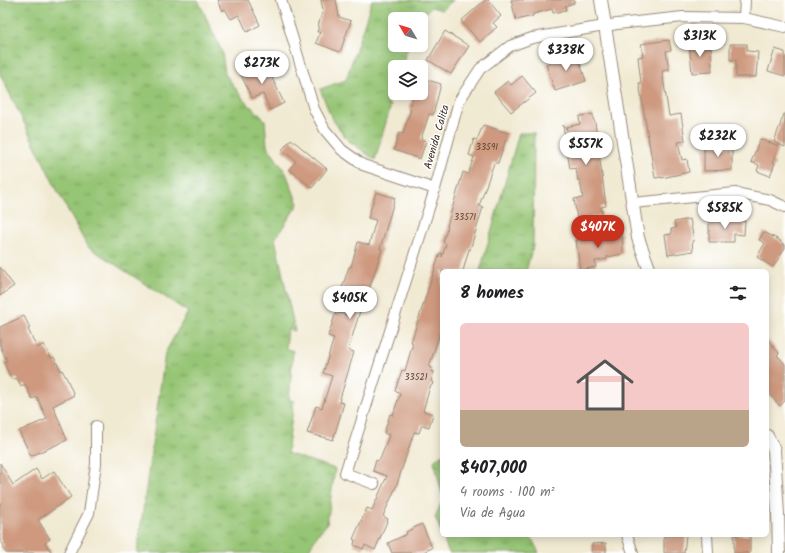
<!DOCTYPE html>
<meta charset="utf-8">
<style>
body{margin:0;font-family:Kalam,sans-serif;background:#f6f6f6;color:#202124;height:100vh;display:flex;flex-direction:column;font-size:15px;white-space:nowrap}
*{box-sizing:border-box;margin:0}
p{font-size:13px;color:#757577}
.icon{flex:none;width:22px;height:22px;fill:none;stroke:currentColor;stroke-width:2;stroke-linecap:round;stroke-linejoin:round}
.map{position:relative;flex:1;overflow:hidden}
.drawer{position:absolute;left:440px;top:269px;width:329px;height:268px;display:flex;flex-direction:column;background:#fff;border-radius:6px;box-shadow:0 2px 10px #0003}
.drawer>*{flex:none}
.needle{width:26px;rotate:308deg}
.controls{position:absolute;left:388px;top:12px;display:grid;gap:8px}
.controls a{display:grid;place-items:center;width:40px;height:40px;border-radius:6px;background:#fff;box-shadow:0 2px 10px #0003;font-size:20px}
.price{position:absolute;translate:-50% -34px;padding:0 9px;border-radius:14px;background:#fff;color:#222;font-size:13px;line-height:26px;filter:drop-shadow(0 1px 2px #0008)}
.price::after{content:'';position:absolute;left:50%;top:24px;width:12px;height:9px;margin-left:-6px;background:inherit;clip-path:polygon(0 0,100% 0,50% 100%)}
.price.active{background:#c8321e;color:#fff}
ul{padding:0;list-style:none}
li{display:grid;align-content:center;gap:8px;height:212px;padding:0 20px}
li span{display:grid;place-items:center;height:124px;border-radius:6px;color:#555}
li>.icon{margin-inline-start:auto}
span .icon{width:72px;height:72px;fill:#fffc;stroke-width:1}
li b{font-size:17px}
h2{display:flex;justify-content:space-between;align-items:center;height:48px;padding:0 20px;font-size:17px}
.map>svg:first-child{display:block}
</style>
<div class="map">
<svg width="785" height="553" viewBox="0 0 785 553">
<defs>
<pattern id="grass-tufts" width="24" height="20" patternUnits="userSpaceOnUse"><rect width="24" height="20" fill="#96c574"/><path d="M3 7l-1-3M5 7V3M7 7l1-3M15 17l-1-3M17 17v-4M19 17l1-3" fill="none" stroke="#7ca05f"/></pattern>
</defs>
<rect width="100%" height="100%" fill="#fff"/>
<filter id="ink" filterUnits="userSpaceOnUse"><feTurbulence type="fractalNoise" baseFrequency=".025" numOctaves="2"/><feDisplacementMap in="SourceGraphic" scale="8" xChannelSelector="R" yChannelSelector="G"/><feConvolveMatrix kernelMatrix="1 2 1 2 8 2 1 2 1" color-interpolation-filters="sRGB"/></filter>
<filter id="wash" filterUnits="userSpaceOnUse"><feTurbulence type="fractalNoise" baseFrequency=".012" numOctaves="4" result="noise"/><feDisplacementMap in="SourceGraphic" scale="16" xChannelSelector="R" yChannelSelector="G"/><feGaussianBlur stdDeviation="0.9" result="paint"/><feColorMatrix in="noise" values="0 0 0 0 0 0 0 0 0 0 0 0 0 0 0 0 0 1.4 0 .05"/><feComposite in="paint" operator="in"/></filter>
<g filter="url(#wash)">
<rect width="100%" height="100%" fill="#f1ead3"/>
<path fill="url(#grass-tufts)" stroke="#687849" d="M0,0H198L222,52L225,74L244,100L265,120L267,146L286,173L298,204L275,239L295,331L288,329L286,348L293,351L289,400L294,401L287,453L335,469L327,524L318,534L307,553H137L165,353L188,312L87,246L55,186L0,74Z
M372,0H453L442,10L431,7L420,19H395V45H409L401,67H395V81L386,103L391,105L375,160L348,140L332,119L320,89L346,80Z
M519,133H534L533,246L526,271H480Z
M442,454V494L434,461Z
M442,502V534L435,517Z
M442,535H530L539,553H449Z"/>
<g id="blocks">
<path fill="#ce997e" d="M217,0H248L260,25L247,32L239,15L231,19L225,9L222,11Z
M321,0H336L339,17L351,21L340,52L316,43L320,32H317L319,26H318L323,10Z
M485,0H488L501,16L493,23L497,27L480,42L461,21Z
M511,0H574V3L565,6L566,10L553,13L552,9L533,14V16L516,20Z
M445,31L469,46L451,74L428,60Z
M669,40L671,50L666,51L669,70L662,71L669,116L681,114L685,141L678,142L682,160L687,159L689,172L662,178V177L655,178L639,83H641L638,57L643,56L641,44Z
M689,42H700V47H711L712,72L692,73Z
M730,44H747V51L758,52L756,77H736V60H730Z
M775,49L785,52V76L768,71Z
M577,54L586,81L555,91L546,64Z
M264,61L284,103L270,110L263,94L252,98L240,73Z
M522,76L536,93L511,112L494,92L508,81L511,85Z
M421,78L441,84L433,115L429,114L421,139L426,141L420,159L394,150L399,133L403,134L411,109L409,108L414,93H421Z
M593,114V119L595,122L606,206L601,207L602,215L577,219L574,199L583,198L580,180L578,181L576,168L570,169L563,125L567,130L566,127L580,124L579,117L580,116Z
M784,114H785V147L774,142Z
M483,125L508,133L498,163H494L486,186L479,206L483,207L470,250L469,249L463,271H442V326L429,367L432,368L431,371L434,372L431,381L434,383L430,387L423,411L433,414L429,427L422,425L419,433L414,432L396,487L383,516L388,519L375,550L365,545L363,549L354,545L355,540L353,539L367,508L372,510L387,476L373,471L376,460L379,461L381,457L389,435L384,433L390,414L393,415L400,394L395,391L402,370L405,371L413,343L411,342L440,253H442V257L446,244L443,242L448,226H447L463,172L468,174L474,157L469,155L474,139L477,140Z
M291,139L327,169L312,188L289,169L296,161L282,150Z
M760,139L779,146L773,162L775,163L770,176L757,171L759,165L751,162Z
M709,145H721V147H732V170L704,171V147H709Z
M376,192L395,198L380,249H382L367,296L365,295L348,350L354,352L339,402L344,403L333,440L307,433L316,406L322,408L332,376L323,373L334,338L328,336L336,312L346,315L354,292L342,288L349,267H351L358,242L369,245L376,220L368,218Z
M690,219L694,241H692L693,251L668,255L665,235L672,234L671,229L676,228L674,222Z
M722,219L745,221L744,235L734,234V242H709V221H722Z
M764,232L781,241L780,242L785,245V248L773,267L757,257L765,243L759,240Z
M622,233L623,254L607,257V259L595,261L596,267L580,270L576,240Z
M0,267L14,286L0,296Z
M24,316L30,328L28,329L37,348L44,344L51,358L54,357L61,371L62,370L67,379L74,395L53,406L67,440L31,456L19,431L47,419L37,397L32,399L25,384L21,386L17,378L12,380L4,363L7,361L0,346V327Z
M767,339L779,353L777,355L785,364V401L780,406L767,392Z
M0,463L13,485L36,469L42,479L54,471L71,497L38,520L50,539L45,543L52,553H6L2,547L4,546L0,540Z
M422,524L432,548L421,553H392L388,543L407,534L406,532Z
M664,535H686L684,553H664Z
M734,535H750V553H734Z
M606,543V553H592V544Z"/>
</g>
</g>
<g filter="url(#ink)">
<use href="#blocks" fill-opacity="0" stroke="#968a78" stroke-width="1"/>
<g fill="none" stroke-linecap="round" stroke-linejoin="round">
<defs>
<path id="minor" d="M281,0L314,109L325,130L342,150L363,165L435,189
M744,18L745,0
M633,203L735,193L770,200L785,207
M374,484L345,473L435,189L459,101L480,69L510,46L532,38L617,24L683,17L744,18L785,27
M627,535L633,553
M707,535L708,553
M69,553L89,513L96,464V426"/>
<path id="tertiary" d="M601,0L638,238L650,271
M767,436L774,450L778,514L779,553"/>
</defs>
<use href="#minor" stroke="#968a78" stroke-width="12"/>
<use href="#tertiary" stroke="#968a78" stroke-width="14"/>
<use href="#minor" stroke="#fff" stroke-width="10"/>
<use href="#tertiary" stroke="#fff" stroke-width="12"/>
</g>
</g>
<g text-anchor="middle" dominant-baseline="central" stroke-width="3" stroke-linejoin="round" paint-order="stroke">
<g font-size="9" fill="#604636">
<text x="487" y="147">33591</text>
<text x="465" y="217">33571</text>
<text x="416" y="377">33521</text>
</g>
<g font-size="11" fill="#3b2a1e" stroke="#fff">
<text transform="translate(437 137) rotate(-74)">Avenida Calita</text>
</g>
</g>
</svg>
<div class="controls">
<a><svg class="needle" viewBox="-14 -14 28 28"><path d="M0-13l5 13h-10z" fill="#e53935"/><path d="M0 13l5-13h-10z" fill="#757577"/></svg></a>
<a><svg class="icon" aria-label="layers" viewBox="0 0 24 24"><path d="M12 4l9 5-9 5-9-5zM3 14l9 5 9-5"/></svg></a>
</div>
<b class="price" style="left:700px;top:58px">$313K</b>
<b class="price" style="left:566px;top:72px">$338K</b>
<b class="price" style="left:262px;top:85px">$273K</b>
<b class="price" style="left:718px;top:158px">$232K</b>
<b class="price" style="left:586px;top:166px">$557K</b>
<b class="price" style="left:725px;top:230px">$585K</b>
<b class="price active" style="left:598px;top:249px">$407K</b>
<b class="price" style="left:350px;top:320px">$405K</b>
<section class="drawer">
<h2>8 homes<svg class="icon" aria-label="filters" viewBox="0 0 24 24"><path d="M4 7h16M4 17h16"/><circle cx="9" cy="7" r="2"/><circle cx="15" cy="17" r="2"/></svg></h2>
<ul>
<li><span style="background:linear-gradient(#f6c9c9 70%,#b9a48a 0)"><svg class="icon" aria-label="home" viewBox="0 0 24 24"><path d="M3 11l9-7 9 7M6 9v11h12V9"/></svg></span><div><b>$407,000</b><p>4 rooms · 100 m²</p><p>Via de Agua</p></div></li>
</ul>
</section>
</div>
